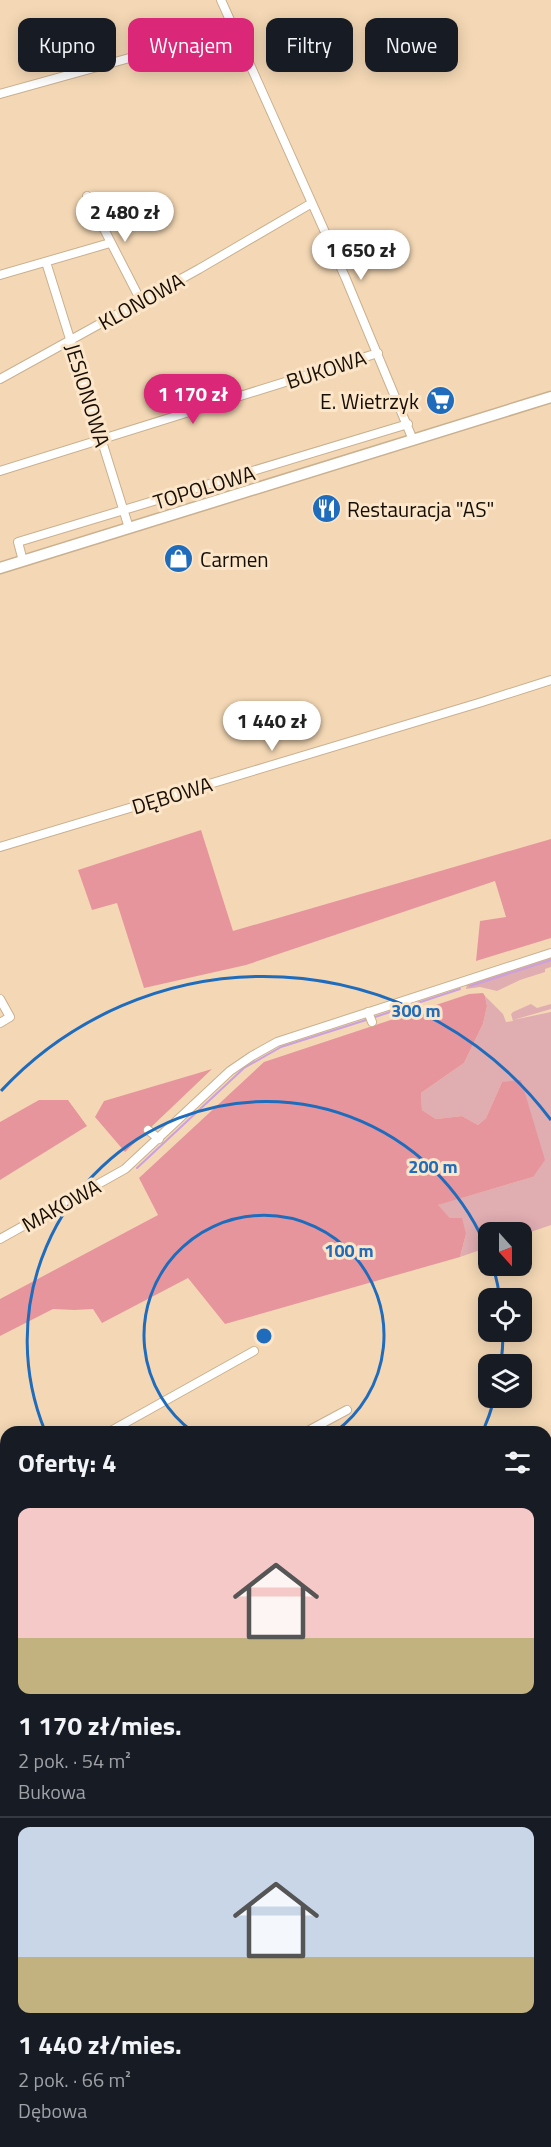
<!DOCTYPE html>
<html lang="pl">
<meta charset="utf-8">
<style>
body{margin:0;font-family:"Titillium Web",sans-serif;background:#20242c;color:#f1f3f6;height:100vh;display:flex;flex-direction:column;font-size:22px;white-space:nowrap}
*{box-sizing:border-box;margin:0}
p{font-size:20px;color:#9ea1a6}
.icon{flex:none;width:33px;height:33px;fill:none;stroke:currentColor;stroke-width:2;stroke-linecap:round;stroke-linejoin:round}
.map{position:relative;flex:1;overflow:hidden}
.side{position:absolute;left:0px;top:1426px;width:552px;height:722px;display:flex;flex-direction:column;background:#171b24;border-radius:18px 18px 0 0;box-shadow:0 3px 15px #0003}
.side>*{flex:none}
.hud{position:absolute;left:18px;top:18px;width:516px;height:54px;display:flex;gap:12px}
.needle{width:39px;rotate:159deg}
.buttons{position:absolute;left:478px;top:1222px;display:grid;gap:12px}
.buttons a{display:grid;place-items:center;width:54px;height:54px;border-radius:12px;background:#171b24;box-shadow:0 3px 15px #0003;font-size:30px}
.price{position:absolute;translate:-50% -51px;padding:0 14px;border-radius:21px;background:#fff;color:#222;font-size:20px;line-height:39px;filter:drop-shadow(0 2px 3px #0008)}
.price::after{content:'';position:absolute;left:50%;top:36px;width:18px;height:14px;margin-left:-9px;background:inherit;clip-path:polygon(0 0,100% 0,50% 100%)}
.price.on{background:#db2777;color:#fff}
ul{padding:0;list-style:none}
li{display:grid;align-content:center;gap:12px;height:318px;padding:0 18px}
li+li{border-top:2px solid #363941}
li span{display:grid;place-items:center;height:186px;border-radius:12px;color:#555}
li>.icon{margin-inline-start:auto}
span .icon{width:108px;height:108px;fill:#fffc;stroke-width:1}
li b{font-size:26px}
h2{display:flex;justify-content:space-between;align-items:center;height:72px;padding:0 18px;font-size:26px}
.pill{padding:0 21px;border-radius:12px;background:#171b24;box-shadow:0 3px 15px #0003;font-size:21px;line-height:54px}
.pill.on{background:#db2777;color:#fff}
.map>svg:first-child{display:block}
</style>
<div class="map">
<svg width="551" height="2147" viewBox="0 0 551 2147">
<rect width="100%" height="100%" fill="#f4d8b5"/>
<path fill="#e0adb1" d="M551,957V967L545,969V972L520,980L497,991L480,987L466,989L467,984Z
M485,996L503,1014L506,1022L513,1021L511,1014L513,1012L531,1004L537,1008L551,1004V1009L513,1020L551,1012V1225L522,1235V1233H489V1247L460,1257L466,1234L437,1205L533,1177L502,1082L486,1118L478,1125L462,1116L436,1119L422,1110L421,1093L464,1063L483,1024L487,1006Z"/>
<path fill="#e7959d" d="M201,830L233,931L551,839V938L476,961L480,921L506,917L495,881L246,965L144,988L117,903L92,910L78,870Z
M483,993L485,996L487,1006L483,1024L464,1063L421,1093L422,1110L436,1119L462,1116L478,1125L486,1118L502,1082L521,1080L545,1160L533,1177L438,1205L450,1218H462L466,1234L460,1257L225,1324L188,1278L102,1323L93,1309L74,1310L53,1309L0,1336V1299L158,1215L139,1178L264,1062L469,994Z
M212,1069L125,1152L95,1117L104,1101Z
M39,1100H68L87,1126L0,1180V1122Z
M6,1653V1905L0,1894V1656Z
M551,2115V2147H478L489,2142H546V2117Z"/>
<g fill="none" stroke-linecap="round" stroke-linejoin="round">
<path stroke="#c9a0e0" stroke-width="2" d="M470,986L551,960
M375,1017L460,989
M137,1168L244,1068L281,1047L366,1020"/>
<defs>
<path id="minor" d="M221,0L346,279L413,440
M0,94L234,29
M87,196L141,301
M46,262L129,528
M0,275L110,243
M0,379L199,269L312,203
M0,471L378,353
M23,561L18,542L408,424
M0,847L482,702L551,680
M0,999L10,1017L0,1023
M368,1012L372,1022
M148,1130L159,1139
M0,1239L125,1169L230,1071L252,1056L277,1042L551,953
M109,1432L254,1351
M306,1432L347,1410
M0,1493L6,1490
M0,1600L6,1597
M0,1710L6,1712"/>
<path id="major" d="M0,568L551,397"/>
</defs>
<use href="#minor" stroke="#cab08e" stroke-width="10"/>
<use href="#major" stroke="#cab08e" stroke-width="13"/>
<use href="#minor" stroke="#fff" stroke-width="8"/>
<use href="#major" stroke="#fff" stroke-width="10"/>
</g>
<g fill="none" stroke="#206cbc" stroke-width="3">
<path d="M193 1432A120 120 0 1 1 335 1432"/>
<path d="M494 1400A239 239 0 0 1 483 1431M45 1431A239 239 0 1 1 489 1254M493 1266A239 239 0 0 1 500 1299M503 1334A239 239 0 0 1 501 1363"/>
<path d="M1 1091A359 359 0 0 1 551 1120"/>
</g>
<defs>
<symbol id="supermarket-disc" viewBox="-11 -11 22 22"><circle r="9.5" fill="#206cbc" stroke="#fce6ca"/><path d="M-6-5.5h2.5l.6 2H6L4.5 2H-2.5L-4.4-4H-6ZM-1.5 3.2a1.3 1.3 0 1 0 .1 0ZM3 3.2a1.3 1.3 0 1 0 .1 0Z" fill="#fff"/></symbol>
<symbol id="restaurant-disc" viewBox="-11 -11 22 22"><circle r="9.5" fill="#206cbc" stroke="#fce6ca"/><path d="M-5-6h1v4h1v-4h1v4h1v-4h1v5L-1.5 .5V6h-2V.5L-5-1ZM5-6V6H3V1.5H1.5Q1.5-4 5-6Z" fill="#fff"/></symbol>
<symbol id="shop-disc" viewBox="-11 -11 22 22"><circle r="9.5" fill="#206cbc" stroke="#fce6ca"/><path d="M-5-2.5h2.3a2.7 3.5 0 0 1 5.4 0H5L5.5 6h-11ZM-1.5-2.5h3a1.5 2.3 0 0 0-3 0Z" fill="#fff"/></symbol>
</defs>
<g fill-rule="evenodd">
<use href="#supermarket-disc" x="424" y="384" width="33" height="33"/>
<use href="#restaurant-disc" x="310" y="492" width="33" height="33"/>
<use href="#shop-disc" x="162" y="542" width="33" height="33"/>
</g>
<g text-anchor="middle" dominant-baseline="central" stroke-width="6" stroke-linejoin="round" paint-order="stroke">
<g font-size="21" fill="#160d03" stroke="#fce6ca">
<text transform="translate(141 301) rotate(-29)">KLONOWA</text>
<text transform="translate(326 369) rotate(-18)">BUKOWA</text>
<text transform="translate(88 395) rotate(73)">JESIONOWA</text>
<text transform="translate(204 487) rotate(-17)">TOPOLOWA</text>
<text transform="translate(172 795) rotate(-17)">DĘBOWA</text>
<text transform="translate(61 1205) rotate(-29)">MAKOWA</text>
</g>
<g font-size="21" fill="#160d03" stroke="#fce6ca" text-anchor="start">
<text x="419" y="401" text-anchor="end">E. Wietrzyk</text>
<text x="347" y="509">Restauracja "AS"</text>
<text x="200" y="559">Carmen</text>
</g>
</g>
<circle cx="264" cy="1336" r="9" fill="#206cbc" stroke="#fce6ca" stroke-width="3"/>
<g font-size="18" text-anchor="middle" font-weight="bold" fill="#206cbc" stroke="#fce6ca" stroke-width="6" stroke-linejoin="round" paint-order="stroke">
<text x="416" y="1017">300 m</text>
<text x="433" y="1173">200 m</text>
<text x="349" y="1257">100 m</text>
</g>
</svg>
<div class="buttons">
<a><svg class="needle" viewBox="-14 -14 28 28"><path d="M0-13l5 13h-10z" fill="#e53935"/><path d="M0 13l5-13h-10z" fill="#9ea1a6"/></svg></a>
<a><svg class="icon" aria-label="locate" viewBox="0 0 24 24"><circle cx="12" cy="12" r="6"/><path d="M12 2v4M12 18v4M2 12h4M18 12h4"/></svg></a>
<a><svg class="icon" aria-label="layers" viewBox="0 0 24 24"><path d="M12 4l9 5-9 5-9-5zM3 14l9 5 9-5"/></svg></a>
</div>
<b class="price" style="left:125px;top:243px">2 480 zł</b>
<b class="price" style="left:361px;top:281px">1 650 zł</b>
<b class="price on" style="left:193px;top:425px">1 170 zł</b>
<b class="price" style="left:272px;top:752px">1 440 zł</b>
<div class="hud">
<a class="pill">Kupno</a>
<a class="pill on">Wynajem</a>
<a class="pill">Filtry</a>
<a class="pill">Nowe</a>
</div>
<section class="side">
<h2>Oferty: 4<svg class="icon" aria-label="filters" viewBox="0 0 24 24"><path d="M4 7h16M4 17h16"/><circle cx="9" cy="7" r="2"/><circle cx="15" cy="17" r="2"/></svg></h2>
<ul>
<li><span style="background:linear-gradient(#f6c9c9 70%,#c2b280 0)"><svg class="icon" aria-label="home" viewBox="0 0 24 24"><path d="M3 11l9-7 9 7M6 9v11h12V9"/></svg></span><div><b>1 170 zł/mies.</b><p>2 pok. · 54 m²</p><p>Bukowa</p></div></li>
<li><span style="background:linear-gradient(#c9d6e8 70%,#c2b280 0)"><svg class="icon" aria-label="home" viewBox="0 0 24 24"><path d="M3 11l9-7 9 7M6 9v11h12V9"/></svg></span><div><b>1 440 zł/mies.</b><p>2 pok. · 66 m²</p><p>Dębowa</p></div></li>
</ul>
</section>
</div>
